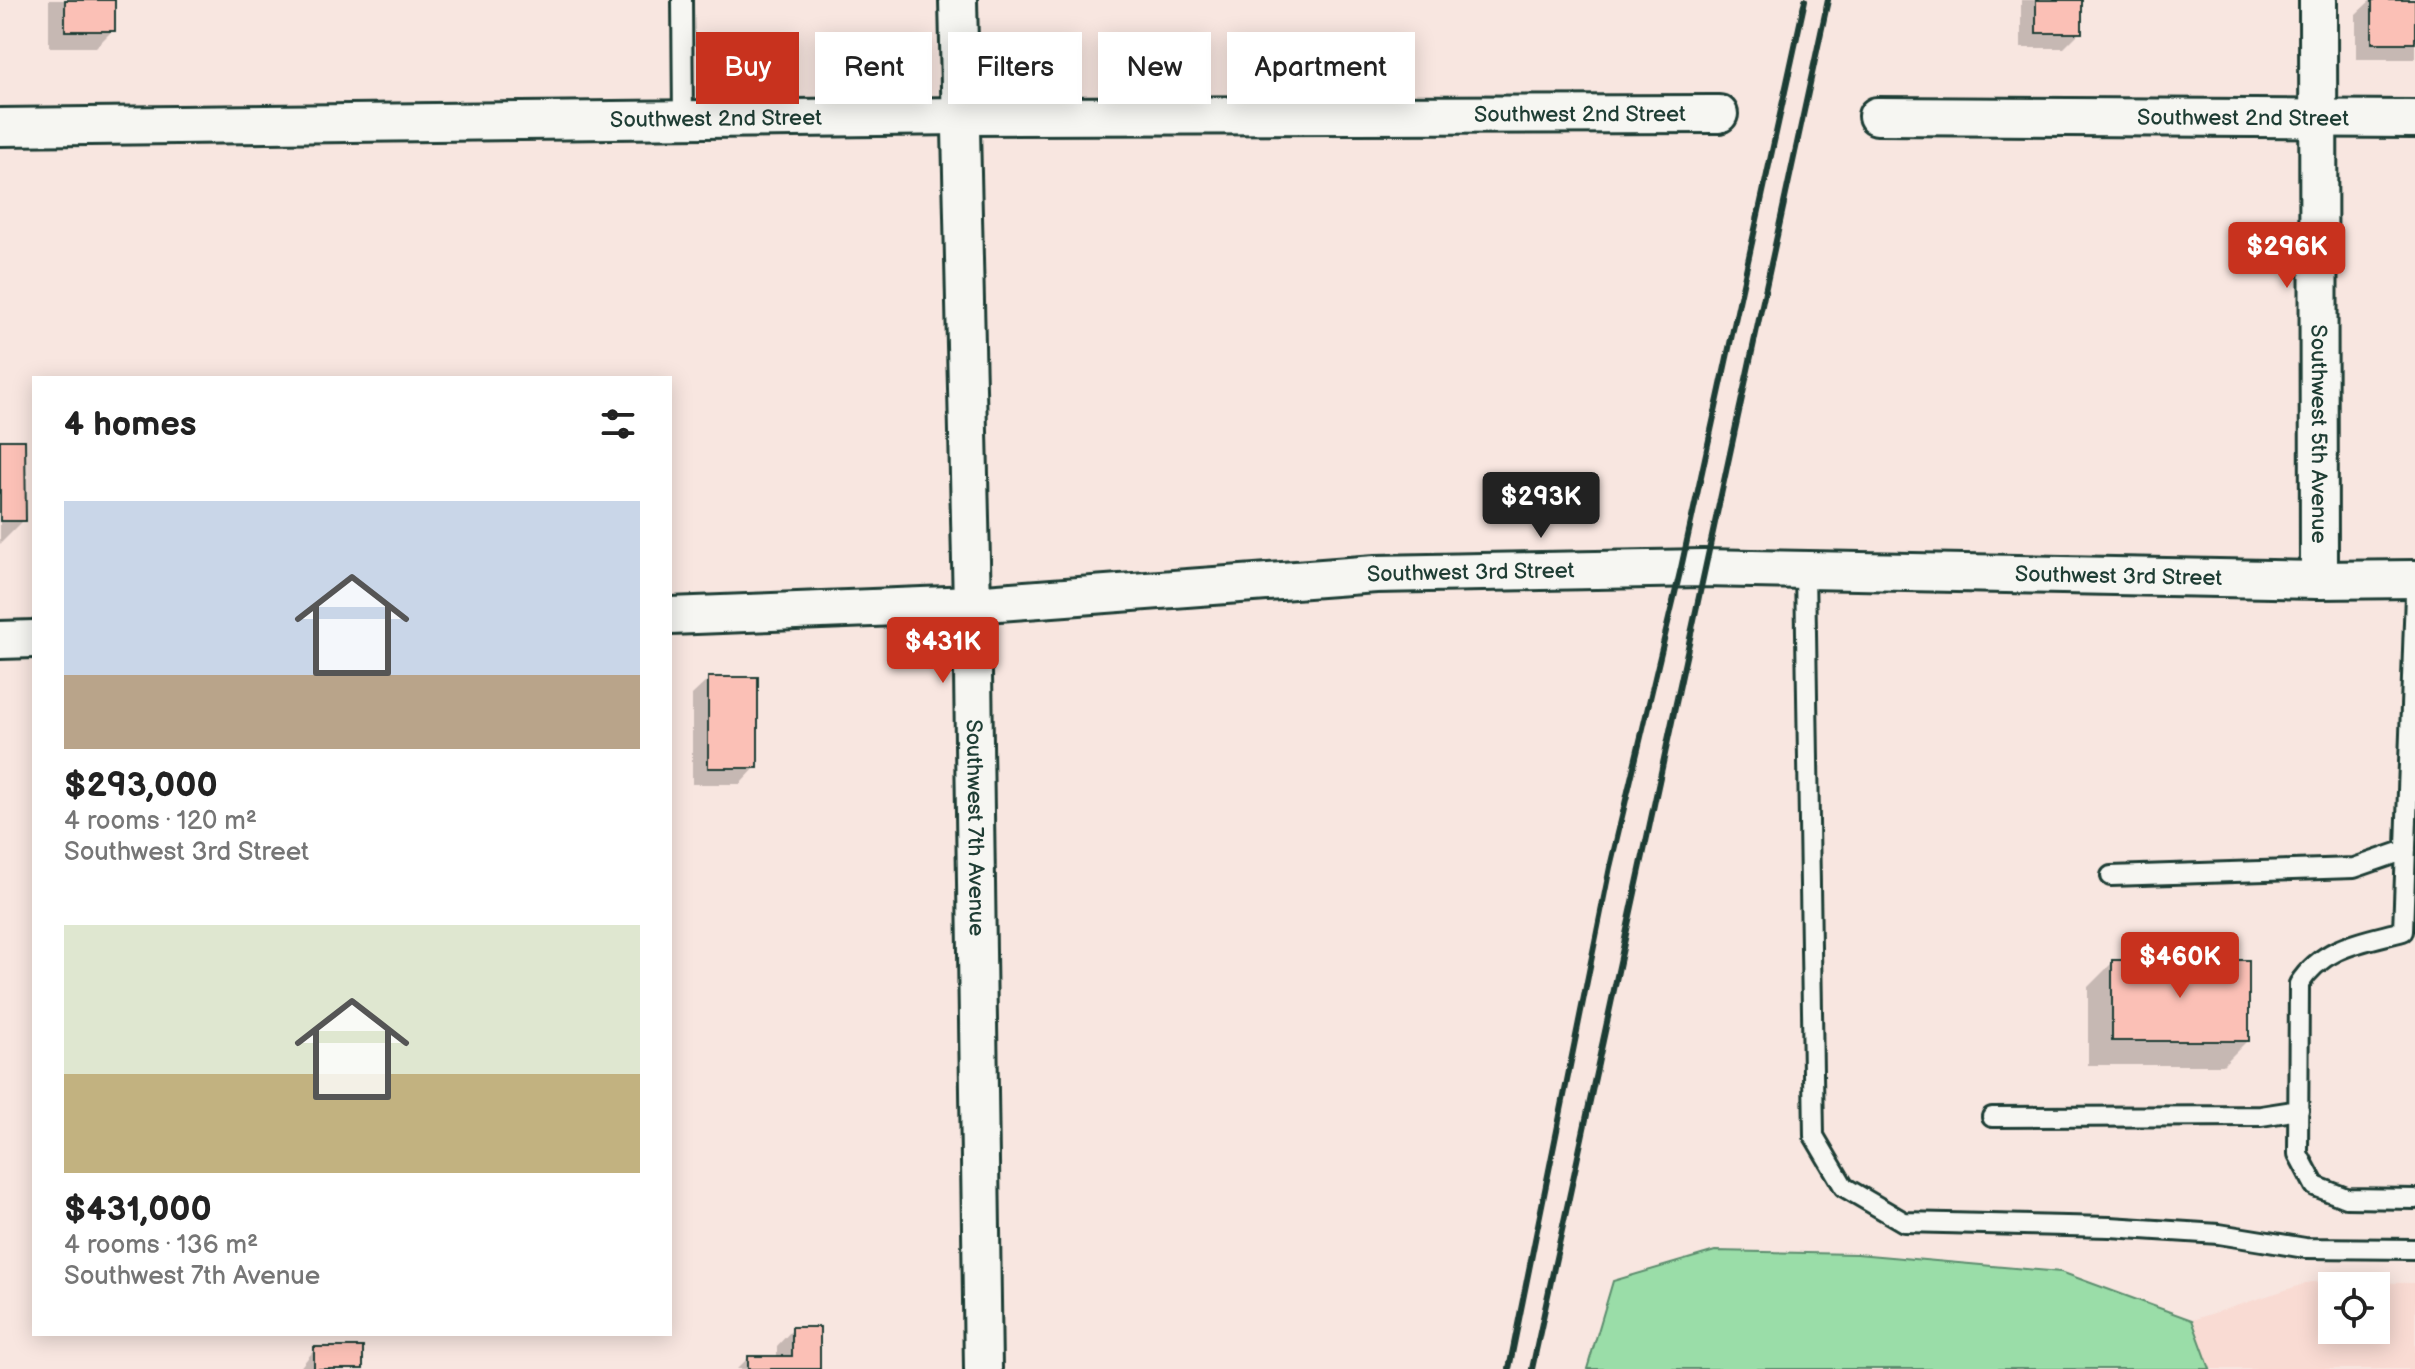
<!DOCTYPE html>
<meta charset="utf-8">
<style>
body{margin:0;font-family:"Balsamiq Sans",sans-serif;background:#f2f2f2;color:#222;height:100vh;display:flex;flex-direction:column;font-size:30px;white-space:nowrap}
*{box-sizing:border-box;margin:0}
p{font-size:26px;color:#767676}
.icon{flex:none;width:44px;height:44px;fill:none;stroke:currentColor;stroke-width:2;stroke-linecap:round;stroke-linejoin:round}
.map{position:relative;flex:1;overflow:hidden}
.panel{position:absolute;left:32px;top:376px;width:640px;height:960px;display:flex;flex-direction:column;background:#fff;border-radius:0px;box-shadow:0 4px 20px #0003}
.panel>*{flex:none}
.hud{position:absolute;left:696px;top:32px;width:760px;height:72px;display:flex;gap:16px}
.controls{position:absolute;left:2318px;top:1272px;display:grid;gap:16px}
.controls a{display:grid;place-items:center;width:72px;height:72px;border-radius:0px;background:#fff;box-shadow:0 4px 20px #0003;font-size:40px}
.price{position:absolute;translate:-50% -68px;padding:0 18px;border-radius:8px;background:#c8321e;color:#fff;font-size:26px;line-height:52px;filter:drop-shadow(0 2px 4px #0008)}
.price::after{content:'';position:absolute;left:50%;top:48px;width:24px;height:18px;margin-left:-12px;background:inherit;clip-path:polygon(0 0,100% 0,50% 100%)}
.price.selected{background:#222;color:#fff}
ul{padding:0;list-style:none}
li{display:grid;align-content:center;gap:16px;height:424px;padding:0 32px}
li span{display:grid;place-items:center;height:248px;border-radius:0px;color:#555}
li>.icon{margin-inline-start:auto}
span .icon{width:144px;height:144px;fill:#fffc;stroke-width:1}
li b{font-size:34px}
h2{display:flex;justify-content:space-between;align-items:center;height:96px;padding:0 32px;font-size:34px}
.chip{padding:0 28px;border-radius:0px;background:#fff;box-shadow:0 4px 20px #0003;font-size:28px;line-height:72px}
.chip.selected{background:#c8321e;color:#fff}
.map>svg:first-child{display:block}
</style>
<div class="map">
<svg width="2415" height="1369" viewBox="0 0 2415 1369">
<rect width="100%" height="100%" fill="#f8e6e0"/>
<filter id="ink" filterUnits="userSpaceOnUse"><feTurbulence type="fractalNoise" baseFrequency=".0125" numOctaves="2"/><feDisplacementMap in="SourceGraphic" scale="16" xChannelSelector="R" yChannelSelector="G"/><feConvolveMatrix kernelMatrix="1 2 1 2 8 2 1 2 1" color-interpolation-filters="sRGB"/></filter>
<g filter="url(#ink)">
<path fill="#f9dbd3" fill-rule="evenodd" d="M2310,1282L2415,1283V1369H2210L2192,1320ZM2332,1286H2376V1330H2332Z"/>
<path fill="#9adda8" stroke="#5c8d6e" stroke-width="2" d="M1715,1251L1857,1254L2061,1272L2192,1320L2210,1369H1587L1613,1281Z"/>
<path fill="#0003" d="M49,0H113V30L96,47H49Z
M2021,0H2080V32L2064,48H2021Z
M2371,0H2415V59H2356V14Z
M0,442L24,520L0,544Z
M709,679L756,767L740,784H692V695Z
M2113,962L2247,1041L2223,1065H2088V987Z
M793,1329L818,1369H737L748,1358H777V1346Z
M315,1349L361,1369H299Z"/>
<path fill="#fbc0b6" stroke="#1f3d34" stroke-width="2" d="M65,0H115V31H65Z
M2036,0H2082V33H2036Z
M2372,0H2415V43H2372Z
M0,440H25L26,521H0Z
M708,677H758V768H708Z
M2112,960H2249V1041H2112Z
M792,1327H820V1369H748V1356H792Z
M314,1347H363V1369H314Z"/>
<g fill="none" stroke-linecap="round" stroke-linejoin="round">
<defs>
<path id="lane" d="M682,0L683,120
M1805,570L1814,1136L1844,1187L1904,1222L2110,1227L2219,1234L2305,1248L2415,1249
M2415,594L2403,931C2362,942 2323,946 2299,984L2298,1154L2315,1186L2346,1198L2415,1199
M2111,876L2354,868L2406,850
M1992,1117L2261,1116L2299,1110"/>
<g id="street">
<path id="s1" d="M958,0L972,604L983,1369"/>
<path id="s2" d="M2318,0L2319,580"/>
<path id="s3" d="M1877,116L2415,119"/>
<path id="s4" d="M0,127L961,116L1719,114"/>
<path id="s5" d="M670,616L972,604L1376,574L1703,568L2319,580L2415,579"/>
<path d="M0,640L34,639"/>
</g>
</defs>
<use href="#lane" stroke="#1f3d34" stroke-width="24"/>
<use href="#street" stroke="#1f3d34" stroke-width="42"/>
<use href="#lane" stroke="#f6f6f2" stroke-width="18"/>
<use href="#street" stroke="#f6f6f2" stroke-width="36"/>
<path stroke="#1f3d34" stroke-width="6" d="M1509,1369L1610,867L1681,568L1805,0
M1532,1369L1828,0"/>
</g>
</g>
<g text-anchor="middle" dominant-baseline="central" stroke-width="7" stroke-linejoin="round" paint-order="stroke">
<g font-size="22" fill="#1f3d34" stroke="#f6f6f2">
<text stroke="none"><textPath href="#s4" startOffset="1580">Southwest 2nd Street</textPath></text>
<text stroke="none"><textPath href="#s3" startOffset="366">Southwest 2nd Street</textPath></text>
<text stroke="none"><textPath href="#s4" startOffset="716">Southwest 2nd Street</textPath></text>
<text stroke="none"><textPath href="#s2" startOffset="434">Southwest 5th Avenue</textPath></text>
<text stroke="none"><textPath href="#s5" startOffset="802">Southwest 3rd Street</textPath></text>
<text stroke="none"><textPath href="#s5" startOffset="1450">Southwest 3rd Street</textPath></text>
<text stroke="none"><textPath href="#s1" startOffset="828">Southwest 7th Avenue</textPath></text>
</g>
</g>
</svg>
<div class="controls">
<a><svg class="icon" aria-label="locate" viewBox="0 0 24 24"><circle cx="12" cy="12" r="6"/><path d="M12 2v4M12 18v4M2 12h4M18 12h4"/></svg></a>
</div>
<b class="price" style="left:2287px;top:290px">$296K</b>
<b class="price selected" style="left:1541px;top:540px">$293K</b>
<b class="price" style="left:943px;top:685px">$431K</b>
<b class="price" style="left:2180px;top:1000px">$460K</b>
<div class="hud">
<a class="chip selected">Buy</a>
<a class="chip">Rent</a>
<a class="chip">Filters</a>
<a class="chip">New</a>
<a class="chip">Apartment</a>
</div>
<section class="panel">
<h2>4 homes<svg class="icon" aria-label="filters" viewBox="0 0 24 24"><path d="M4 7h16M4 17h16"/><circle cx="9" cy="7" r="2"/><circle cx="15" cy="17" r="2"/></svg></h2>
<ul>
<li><span style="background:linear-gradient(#c9d6e8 70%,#b9a48a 0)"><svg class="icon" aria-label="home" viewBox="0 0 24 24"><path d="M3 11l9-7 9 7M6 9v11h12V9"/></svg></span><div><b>$293,000</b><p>4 rooms · 120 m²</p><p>Southwest 3rd Street</p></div></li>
<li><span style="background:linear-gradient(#dfe7d0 60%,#c2b280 0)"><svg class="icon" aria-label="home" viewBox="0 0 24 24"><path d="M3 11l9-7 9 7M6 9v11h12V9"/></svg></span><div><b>$431,000</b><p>4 rooms · 136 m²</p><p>Southwest 7th Avenue</p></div></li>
</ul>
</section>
</div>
